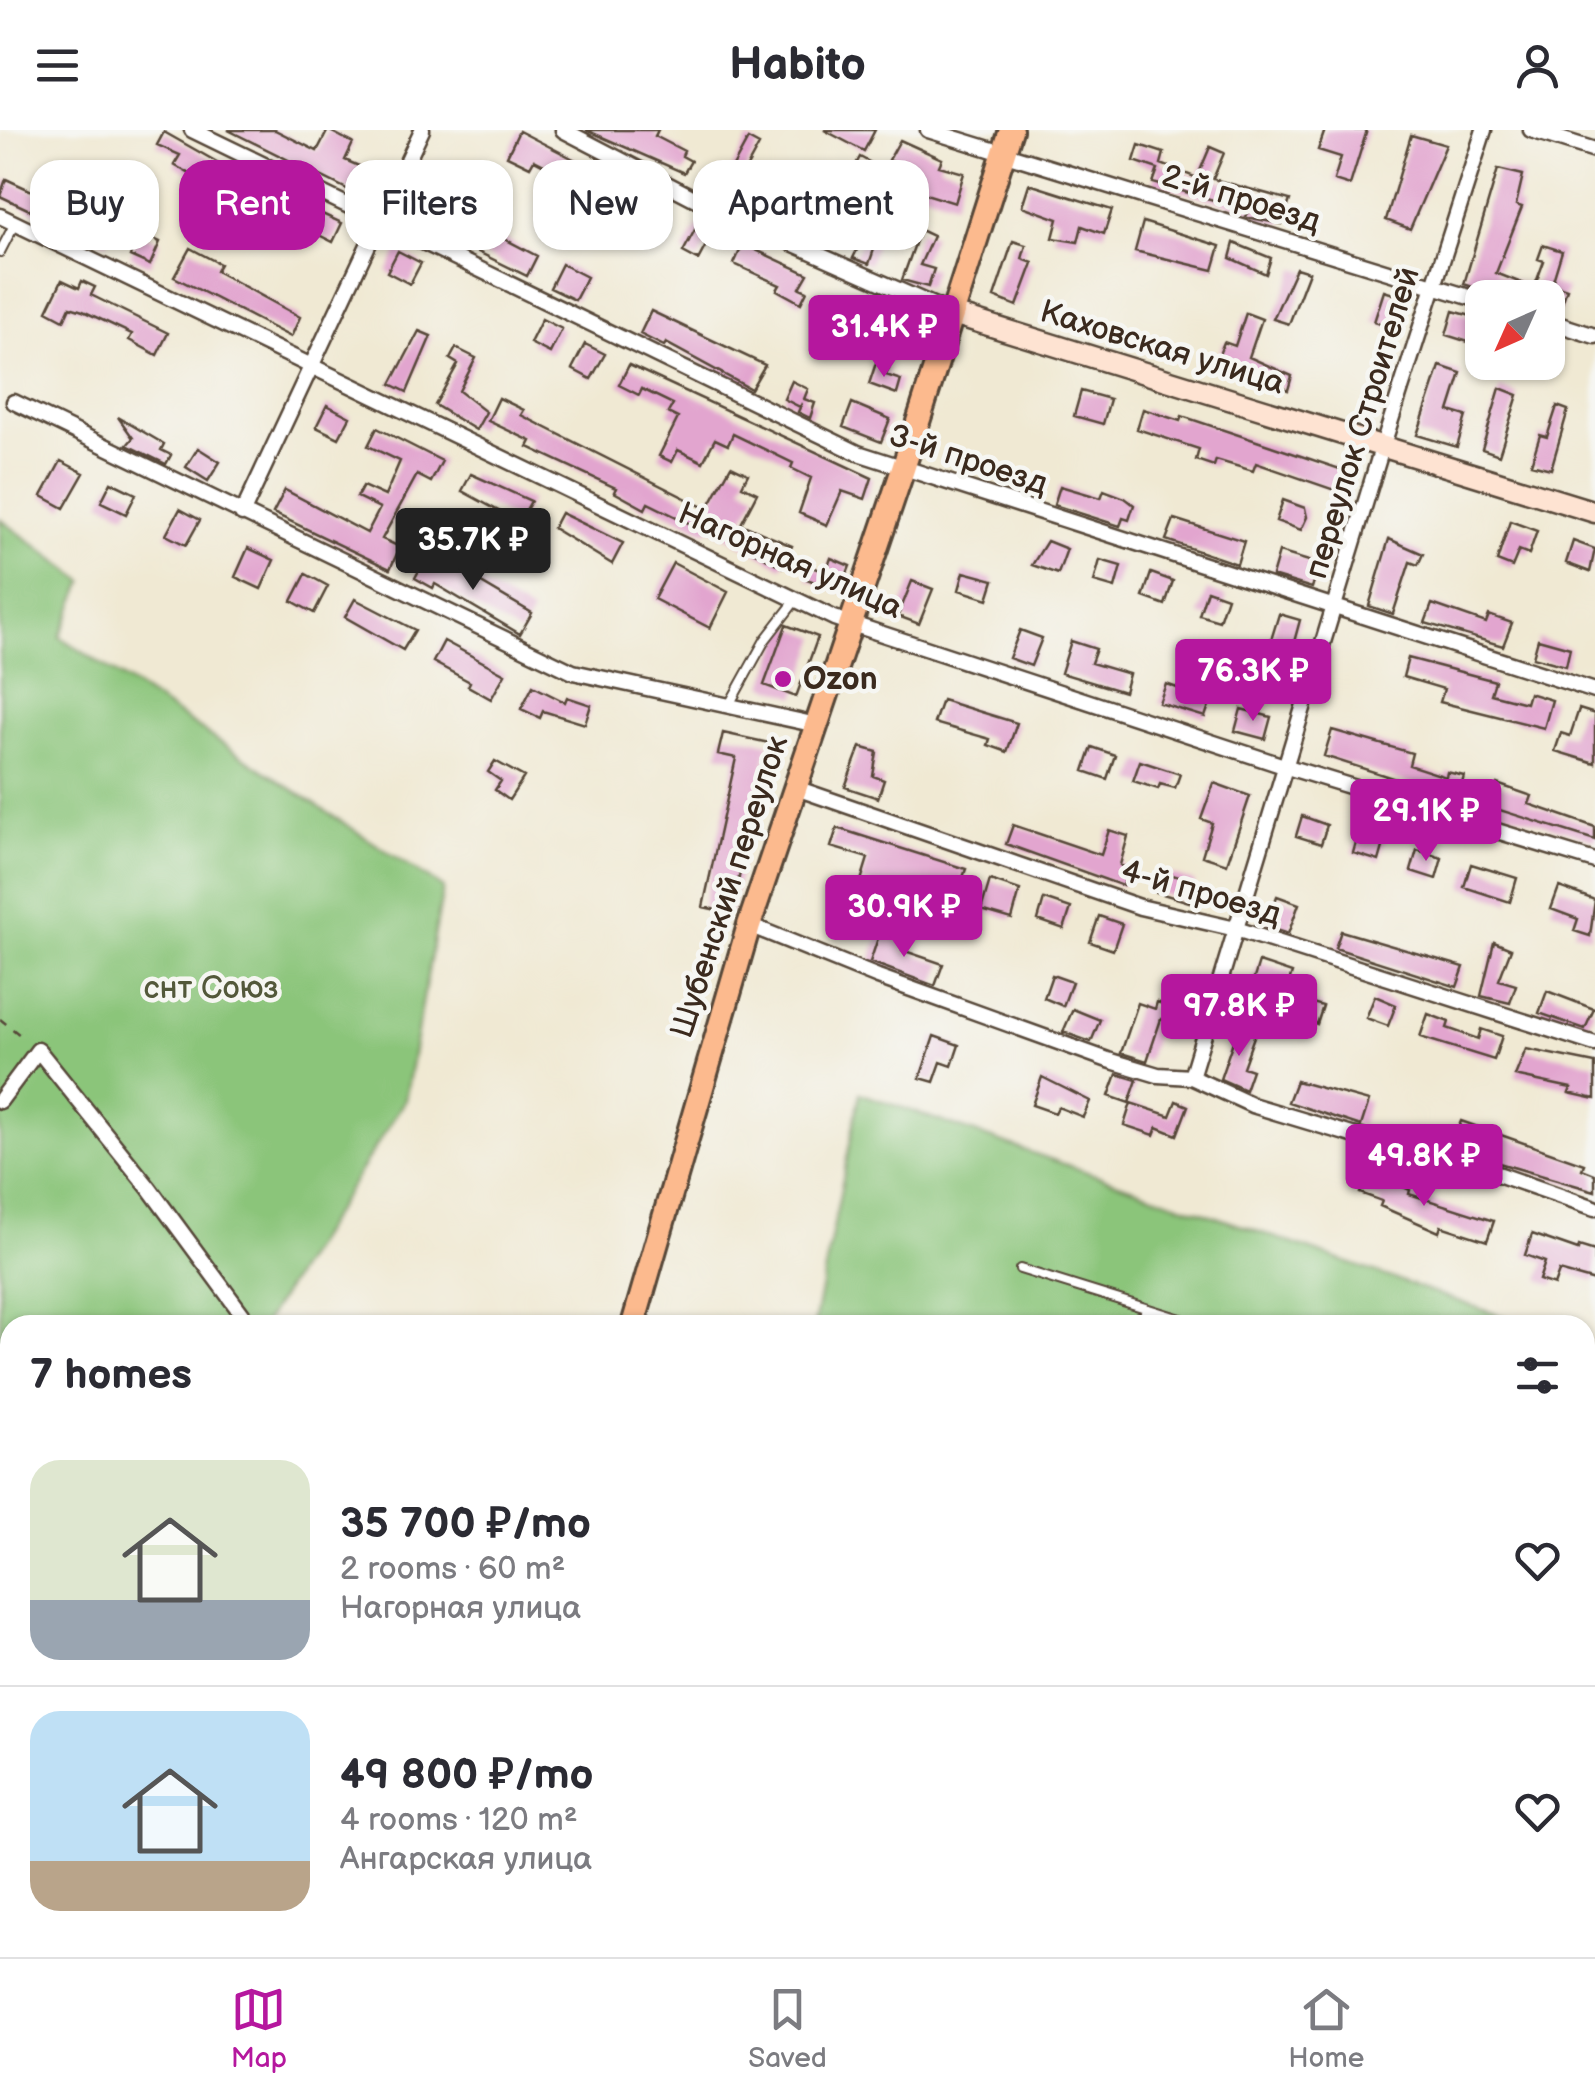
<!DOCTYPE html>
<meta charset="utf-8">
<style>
body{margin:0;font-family:"Balsamiq Sans",sans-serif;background:#f7f7f7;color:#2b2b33;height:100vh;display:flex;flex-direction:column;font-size:38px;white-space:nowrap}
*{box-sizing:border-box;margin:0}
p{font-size:32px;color:#7c7c81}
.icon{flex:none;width:55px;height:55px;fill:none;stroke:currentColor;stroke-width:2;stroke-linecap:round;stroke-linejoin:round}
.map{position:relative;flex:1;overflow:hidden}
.sheet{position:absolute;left:0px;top:1185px;width:1595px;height:642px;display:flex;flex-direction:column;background:#fff;border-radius:30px 30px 0 0;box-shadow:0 2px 8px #0004}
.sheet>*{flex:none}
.top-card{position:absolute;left:30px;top:30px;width:1000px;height:90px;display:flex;gap:20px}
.needle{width:65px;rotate:225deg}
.buttons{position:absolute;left:1465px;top:150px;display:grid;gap:20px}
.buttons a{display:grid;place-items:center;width:100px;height:100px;border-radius:20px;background:#fff;box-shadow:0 2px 8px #0004;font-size:50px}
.price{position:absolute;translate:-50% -85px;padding:0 22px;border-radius:10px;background:#b5179e;color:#fff;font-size:32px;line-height:65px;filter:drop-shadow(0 2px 5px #0008)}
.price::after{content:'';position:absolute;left:50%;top:60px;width:30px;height:22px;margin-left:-15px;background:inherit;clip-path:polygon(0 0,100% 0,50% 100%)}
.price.active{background:#222;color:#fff}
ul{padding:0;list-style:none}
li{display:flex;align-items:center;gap:30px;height:250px;padding:0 30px}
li+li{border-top:2px solid #e1e1e2}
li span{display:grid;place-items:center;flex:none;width:280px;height:200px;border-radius:30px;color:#555}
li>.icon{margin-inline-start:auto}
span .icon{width:120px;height:120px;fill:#fffc;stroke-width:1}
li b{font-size:42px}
h2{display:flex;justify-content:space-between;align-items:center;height:120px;padding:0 30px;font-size:42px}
.chip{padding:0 35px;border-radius:30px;background:#fff;box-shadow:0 2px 8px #0004;font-size:35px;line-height:90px}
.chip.active{background:#b5179e;color:#fff}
header{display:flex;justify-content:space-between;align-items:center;height:130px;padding:0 30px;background:#fff;font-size:45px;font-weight:700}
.menu{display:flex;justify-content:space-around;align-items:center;height:140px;border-top:2px solid #e1e1e2;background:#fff;font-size:28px;color:#7c7c81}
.menu a{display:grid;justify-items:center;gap:5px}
.menu .active{color:#b5179e}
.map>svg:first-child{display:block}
</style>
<header><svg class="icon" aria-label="menu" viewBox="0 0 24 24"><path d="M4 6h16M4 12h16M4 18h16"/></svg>Habito<svg class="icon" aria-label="person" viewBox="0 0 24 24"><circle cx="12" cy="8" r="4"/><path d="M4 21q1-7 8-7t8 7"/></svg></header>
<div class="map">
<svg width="1595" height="1827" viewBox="0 0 1595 1827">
<rect width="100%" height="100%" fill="#f6f6f2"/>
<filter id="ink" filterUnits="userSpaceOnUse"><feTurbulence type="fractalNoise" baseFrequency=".01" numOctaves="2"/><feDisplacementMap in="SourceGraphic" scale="20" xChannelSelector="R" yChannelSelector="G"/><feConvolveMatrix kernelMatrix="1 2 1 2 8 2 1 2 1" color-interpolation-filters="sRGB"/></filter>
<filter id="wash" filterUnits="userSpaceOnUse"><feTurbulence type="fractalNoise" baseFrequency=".0048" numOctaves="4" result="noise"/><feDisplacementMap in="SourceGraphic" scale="40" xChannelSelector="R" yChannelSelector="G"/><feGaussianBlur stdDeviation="2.25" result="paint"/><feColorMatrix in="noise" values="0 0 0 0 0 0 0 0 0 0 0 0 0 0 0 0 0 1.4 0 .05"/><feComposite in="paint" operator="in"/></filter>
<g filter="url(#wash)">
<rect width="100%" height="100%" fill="#f0e9d3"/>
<path fill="#8bc57a" stroke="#63784c" stroke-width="2.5" d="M0,389L84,451L60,507L443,758L405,970L263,1195H10V1736L0,1748Z
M860,963L1527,1195H814Z
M1585,1711L1595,1715V1827H689L691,1818H1585Z"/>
<g id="blocks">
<path fill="#e2a5cf" d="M228,0H275L317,21L328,0L353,13L345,30L368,40L357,64Z
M586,0H658L655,6L684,21L682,26L691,31L684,43Z
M824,0H875L864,21Z
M1325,0H1367L1350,55L1334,50L1341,27L1318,20Z
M519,1L669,78L659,98L619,78L617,82L592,71L594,67L586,63L589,58L534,30L530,37L507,26Z
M164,2L291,74L280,95L174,35L180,25L157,15Z
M1411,5L1446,15L1410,99L1386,90Z
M748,9L759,15L741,48L784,70L780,77L809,91L813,84L832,94L823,114L778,95L780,91L738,70L727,73L716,68Z
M900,10L942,29L939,36L964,43L955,73L916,61L922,47L889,30Z
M1139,15L1164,23L1161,34L1197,48L1210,17L1224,23L1213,49L1290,70L1282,94L1246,87L1249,80L1153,53L1158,39L1134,31Z
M860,27L882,39L871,66L846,53Z
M1498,39L1523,45L1516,75L1522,77L1496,143L1534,158L1544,131L1538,129L1543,115L1562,121L1552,154L1567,159L1559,182L1548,178V168H1504L1464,154Z
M6,49L67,77L59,94L0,66Z
M1029,54L1112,80L1104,104L1082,96L1078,112L1053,108L1058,89L1022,76Z
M423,66L449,78L437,103L412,91Z
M96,81L117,91L107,113L85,103Z
M320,83L342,93L333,112L311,101Z
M860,92L880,102L869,134L853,128L863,108L854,104Z
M1143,92L1220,116L1213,140L1135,121Z
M476,94L537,126L527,146L464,115Z
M697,96L712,104L698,130L683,122Z
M920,100L933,106L920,135L934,139L928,157L902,150Z
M140,103L160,112L150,135L130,126Z
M1013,111L1026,115L1022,129L1033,133L1017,176L994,167Z
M1234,113L1271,128L1266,144L1230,128Z
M743,114L808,144L800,158L807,161L801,173L777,160L780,155L734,134Z
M190,118L220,134L216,141L300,187L291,207L174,147Z
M398,121L421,133L410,154L387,142Z
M562,134L587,147L575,170L550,158Z
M1296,138L1309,142L1289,194L1273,189Z
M62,150L79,158L82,151L95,157L91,165L168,203L157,225L129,210L132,204L83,181L70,177L64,190L47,181Z
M1384,161L1403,167L1393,198L1374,192Z
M651,181L765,235L751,259L666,213L664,216L640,204Z
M1453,181L1482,189L1478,215L1446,205Z
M1246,183L1262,189L1249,227L1292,246L1288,260L1216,232L1224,212L1235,216Z
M892,185L915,192L908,214L885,208Z
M542,189L562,199L550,223L530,213Z
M419,201L431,206L407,262L391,254Z
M585,214L605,224L591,249L572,239Z
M456,218L476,228L459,261L486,282L476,300L435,275L458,234L450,229Z
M876,233L889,238L886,245L901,250L897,264L869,254Z
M629,235L872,348L865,369L842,361L827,395L799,383L811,348L791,338L793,333L733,304L728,315L715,309L703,332L678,320L672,332L659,326L678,288L668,283L673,274L642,259L639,265L619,255Z
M1440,236L1461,243L1449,281L1466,286L1457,317L1417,305Z
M792,251L808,259L804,269L815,273L810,288L798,282L802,273L800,277L784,269Z
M1500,258L1518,265L1499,325L1482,319Z
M1081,261L1110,269L1103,294L1074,286Z
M499,268L524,280L521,285L707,379L731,336L748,344L742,356L757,363L741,394L792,416L782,437L710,397L707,402L648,373L645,379L614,362L616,358L528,317L531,311L488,291Z
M852,273L890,289L881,312L843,297Z
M327,275L350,287L339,308L316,297Z
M1557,276L1568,280L1551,339L1531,334L1540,305L1547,307Z
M1143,279L1180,291L1182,286L1346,341L1340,362L1256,333L1253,341L1216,330L1214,336L1196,330L1199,319L1137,299Z
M118,287L164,314L161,320L171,325L166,334L127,315L133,308Z
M377,298L442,331L431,352L417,345L382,409L400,417L390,439L273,383L285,360L367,403L380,378L357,367L363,356L385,366L400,331L368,316Z
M198,318L220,332L208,351L186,337Z
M61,331L84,343L64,378L42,366Z
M471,344L531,371L519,392L462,361Z
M111,352L136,364L126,384L101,372Z
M1060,356L1101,368L1104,360L1125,368L1134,375L1129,390L1123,388L1120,396L1054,375Z
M1283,370L1305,378L1307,387L1301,400L1276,391Z
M180,379L200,390L186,415L166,405Z
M561,383L623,413L612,434L553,398Z
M1174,389L1244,411L1237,434L1166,410Z
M1510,391L1537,401L1529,424L1519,420L1512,437L1497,431Z
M1389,409L1423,424L1418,435L1410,432L1393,484L1369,476Z
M1047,411L1067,419L1058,444L1032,435Z
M1573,411L1595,419L1590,442L1566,433Z
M248,418L274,430L261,459L235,447Z
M429,422L532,483L520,504L435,454L433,458L415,448Z
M1279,422L1319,434L1312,458L1272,446Z
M831,428L850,436L840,462L807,449L811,437L826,442Z
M1100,430L1121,436L1115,458L1094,452Z
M673,433L728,462L710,498L654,469Z
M964,442L994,450L988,469L959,460Z
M1151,443L1173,451L1165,475L1143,467Z
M306,444L328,456L314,483L292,471Z
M912,451L933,459L919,494L898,486Z
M1207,460L1227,467L1219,491L1199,485Z
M355,469L415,500L403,520L345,487Z
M1432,474L1486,493L1489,485L1512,493L1503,516L1425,493Z
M1279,484L1300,490L1283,552L1260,546Z
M786,495L818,507L796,567L764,555Z
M1020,500L1042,508L1031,536L1009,528Z
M1538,509L1570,518L1566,536L1533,527Z
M444,511L505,544L491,569L468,556L470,552L433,532Z
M1071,511L1096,519L1091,533L1129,544L1124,562L1061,543Z
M1408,528L1495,551L1491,564L1526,573L1529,563L1552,570L1544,598L1440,572L1444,559L1403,547Z
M1166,554L1211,570L1205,587L1159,573Z
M533,556L565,572L567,567L591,575L585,594L543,581L540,588L521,579Z
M942,570L1017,593L1007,622L988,615L990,609L934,593Z
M1241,579L1271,587L1265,609L1235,601Z
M1579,579L1595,584V633L1555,621L1561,603L1570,606Z
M1332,600L1412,623L1409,635L1446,647L1447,642L1464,646L1458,669L1324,626Z
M723,603L769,613L731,783L703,777L736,628L718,624Z
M860,617L877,622L873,646L884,650L878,668L845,657Z
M1092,617L1115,625L1107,649L1084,641Z
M495,631L524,647L509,670L495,660L501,651L488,642Z
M1140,631L1180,644L1175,658L1160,654L1158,659L1133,651Z
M1214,653L1250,666L1227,734L1202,726L1212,693L1201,689Z
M1497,654L1532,666L1529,674L1595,697V710L1490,677Z
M1302,686L1327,695L1321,714L1296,706Z
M1013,695L1101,725L1109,700L1128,706L1120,735L1129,739L1123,756L1006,714Z
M837,698L966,739L957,765L924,754L919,771L861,751L868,728L831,717Z
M1359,702L1385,710L1379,731L1353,723Z
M1417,720L1442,728L1436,749L1411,741Z
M1471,734L1517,748L1510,772L1464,757Z
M1163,742L1195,752L1189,772L1156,762Z
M990,750L1020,760L1012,789L981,780Z
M1559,757L1595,770L1590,806L1574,801L1578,789L1551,779Z
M1277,766L1299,774L1288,804L1266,797Z
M1044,769L1071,778L1064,799L1038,790Z
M1099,786L1122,794L1113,820L1090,812Z
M1341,801L1464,837L1457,857L1335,818Z
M880,802L906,810L902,820L943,834L935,856L870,832Z
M1494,812L1511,819L1499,850L1516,855L1510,873L1481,866Z
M1259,832L1292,843L1285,865L1323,876L1317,894L1266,874L1268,867L1250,861Z
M1052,845L1072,852L1063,876L1044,868Z
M1547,861L1594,879L1585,899L1539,883Z
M1375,866L1396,875L1388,896L1366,888Z
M1157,872L1183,881L1178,895L1161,889L1147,931L1121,923L1138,873L1155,879Z
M1073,879L1100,890L1091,912L1063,902Z
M1428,884L1449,892L1447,898L1478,909L1481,899L1502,906L1494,930L1420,907Z
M1239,894L1256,901L1243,937L1252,940L1245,960L1220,949Z
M934,906L959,915L952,936L941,932L934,952L920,948Z
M1526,919L1595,933V969L1569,963L1571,958L1515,946Z
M1117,944L1137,950L1129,973L1109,966Z
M1042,947L1090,971L1083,987L1058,977L1055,983L1032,975Z
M1296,951L1369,971L1361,996L1288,972Z
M1176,971L1188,976L1177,1005L1157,997L1154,1005L1124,995L1131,973L1170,986Z
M1461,991L1584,1034L1582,1039L1595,1044V1061L1499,1033L1453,1011Z
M1368,1041L1410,1060L1409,1064L1494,1091L1487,1111L1441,1096L1439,1102L1380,1076L1382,1071L1360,1063Z
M1532,1104L1578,1120L1579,1116L1595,1121V1151L1559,1141L1554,1155L1539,1150L1545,1132L1525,1125Z"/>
</g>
</g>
<g filter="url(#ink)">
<use href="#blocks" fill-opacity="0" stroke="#564739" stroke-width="2.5"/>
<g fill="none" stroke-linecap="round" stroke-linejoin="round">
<defs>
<path id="service" d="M0,122L15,93
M729,575L765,510L796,470
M1020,1139L1200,1195
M1141,1195L1146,1179
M750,1818L752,1827
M985,1818L994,1827"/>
<path id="minor" d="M192,0L858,323L1595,561
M563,0L717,80L953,184
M928,0L1482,171
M1531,0L1595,20
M0,86L834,488L1284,636L1595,731
M1548,191L1595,206
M14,272L573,542L817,595
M242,384L422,0
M796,658L1140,777L1236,799L1595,914
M749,795L878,847L1108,930L1158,945L1191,947L1252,975L1352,1005L1432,1021L1595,1078
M1191,947L1382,318L1484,0
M0,971L38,920L149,1058L250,1195
M1585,1264L1595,1267
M1585,1426L1595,1429
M1585,1587L1595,1589
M0,1735L10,1733"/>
<path id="secondary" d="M953,184L1595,382"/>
<path id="primary" d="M633,1195L749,795L903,339L1011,0
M448,1827L451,1818"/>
</defs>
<use href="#service" stroke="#564739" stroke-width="12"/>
<use href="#minor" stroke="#564739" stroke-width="19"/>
<use href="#secondary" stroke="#564739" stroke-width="25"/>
<use href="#primary" stroke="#564739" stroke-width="28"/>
<path stroke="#564739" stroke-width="2.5" stroke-dasharray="8 8" stroke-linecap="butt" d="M0,889L25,909"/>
<use href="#service" stroke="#fff" stroke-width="8"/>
<use href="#minor" stroke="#fff" stroke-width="14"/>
<use href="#secondary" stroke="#fee3d2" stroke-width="20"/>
<use href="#primary" stroke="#fcba8e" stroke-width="22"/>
</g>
</g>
<circle fill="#b5179e" stroke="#f6f6f2" stroke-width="4" cx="783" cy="549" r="10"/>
<g text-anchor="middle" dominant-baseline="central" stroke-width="9" stroke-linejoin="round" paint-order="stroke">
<g font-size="32" fill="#3b2a1e" stroke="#f6f6f2">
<text transform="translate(1241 69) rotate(17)">2-й проезд</text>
<text transform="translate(1162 218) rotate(17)">Каховская улица</text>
<text transform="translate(1363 293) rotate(-73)">переулок Строителей</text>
<text transform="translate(968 330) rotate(18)">3-й проезд</text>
<text transform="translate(790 431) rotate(24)">Нагорная улица</text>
<text transform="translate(730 757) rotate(-72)">Шубенский переулок</text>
<text transform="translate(1201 763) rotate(16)">4-й проезд</text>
</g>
<g font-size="32" font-weight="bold" fill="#3b2a1e" stroke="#f6f6f2" text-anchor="start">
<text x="803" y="549">Ozon</text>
</g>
<g font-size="32" fill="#53583a" stroke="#f6f6f2">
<text x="211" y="858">снт Союз</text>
</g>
</g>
</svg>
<div class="buttons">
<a><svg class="needle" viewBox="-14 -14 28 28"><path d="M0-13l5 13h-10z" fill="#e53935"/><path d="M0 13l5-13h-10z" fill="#7c7c81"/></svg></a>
</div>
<b class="price" style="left:884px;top:250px">31.4K ₽</b>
<b class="price active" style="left:473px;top:463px">35.7K ₽</b>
<b class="price" style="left:1253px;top:594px">76.3K ₽</b>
<b class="price" style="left:1426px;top:734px">29.1K ₽</b>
<b class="price" style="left:904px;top:830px">30.9K ₽</b>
<b class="price" style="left:1239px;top:929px">97.8K ₽</b>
<b class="price" style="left:1424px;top:1079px">49.8K ₽</b>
<div class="top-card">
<a class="chip">Buy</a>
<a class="chip active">Rent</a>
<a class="chip">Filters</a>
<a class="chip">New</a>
<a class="chip">Apartment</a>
</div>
<section class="sheet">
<h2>7 homes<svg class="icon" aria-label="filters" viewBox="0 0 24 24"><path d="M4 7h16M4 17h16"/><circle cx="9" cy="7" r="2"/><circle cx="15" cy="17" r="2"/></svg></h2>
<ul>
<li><span style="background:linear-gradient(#dfe7d0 70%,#9aa5b1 0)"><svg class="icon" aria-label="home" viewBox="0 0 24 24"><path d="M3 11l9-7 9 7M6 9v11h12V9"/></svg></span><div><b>35 700 ₽/mo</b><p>2 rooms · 60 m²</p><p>Нагорная улица</p></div><svg class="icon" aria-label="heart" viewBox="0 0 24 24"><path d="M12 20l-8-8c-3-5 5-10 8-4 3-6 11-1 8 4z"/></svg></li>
<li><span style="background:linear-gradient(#bfe0f5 75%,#b9a48a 0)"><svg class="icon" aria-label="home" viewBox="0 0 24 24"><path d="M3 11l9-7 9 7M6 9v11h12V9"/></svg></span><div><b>49 800 ₽/mo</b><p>4 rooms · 120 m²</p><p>Ангарская улица</p></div><svg class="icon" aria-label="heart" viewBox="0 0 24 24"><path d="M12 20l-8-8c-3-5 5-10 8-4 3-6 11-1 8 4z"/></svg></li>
</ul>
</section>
</div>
<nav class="menu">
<a class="active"><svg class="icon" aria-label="map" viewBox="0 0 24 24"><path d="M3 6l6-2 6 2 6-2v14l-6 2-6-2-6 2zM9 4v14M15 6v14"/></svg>Map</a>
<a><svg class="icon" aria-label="saved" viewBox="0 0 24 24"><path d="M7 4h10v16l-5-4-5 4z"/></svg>Saved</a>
<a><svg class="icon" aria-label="home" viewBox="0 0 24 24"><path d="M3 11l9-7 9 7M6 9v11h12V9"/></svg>Home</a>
</nav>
